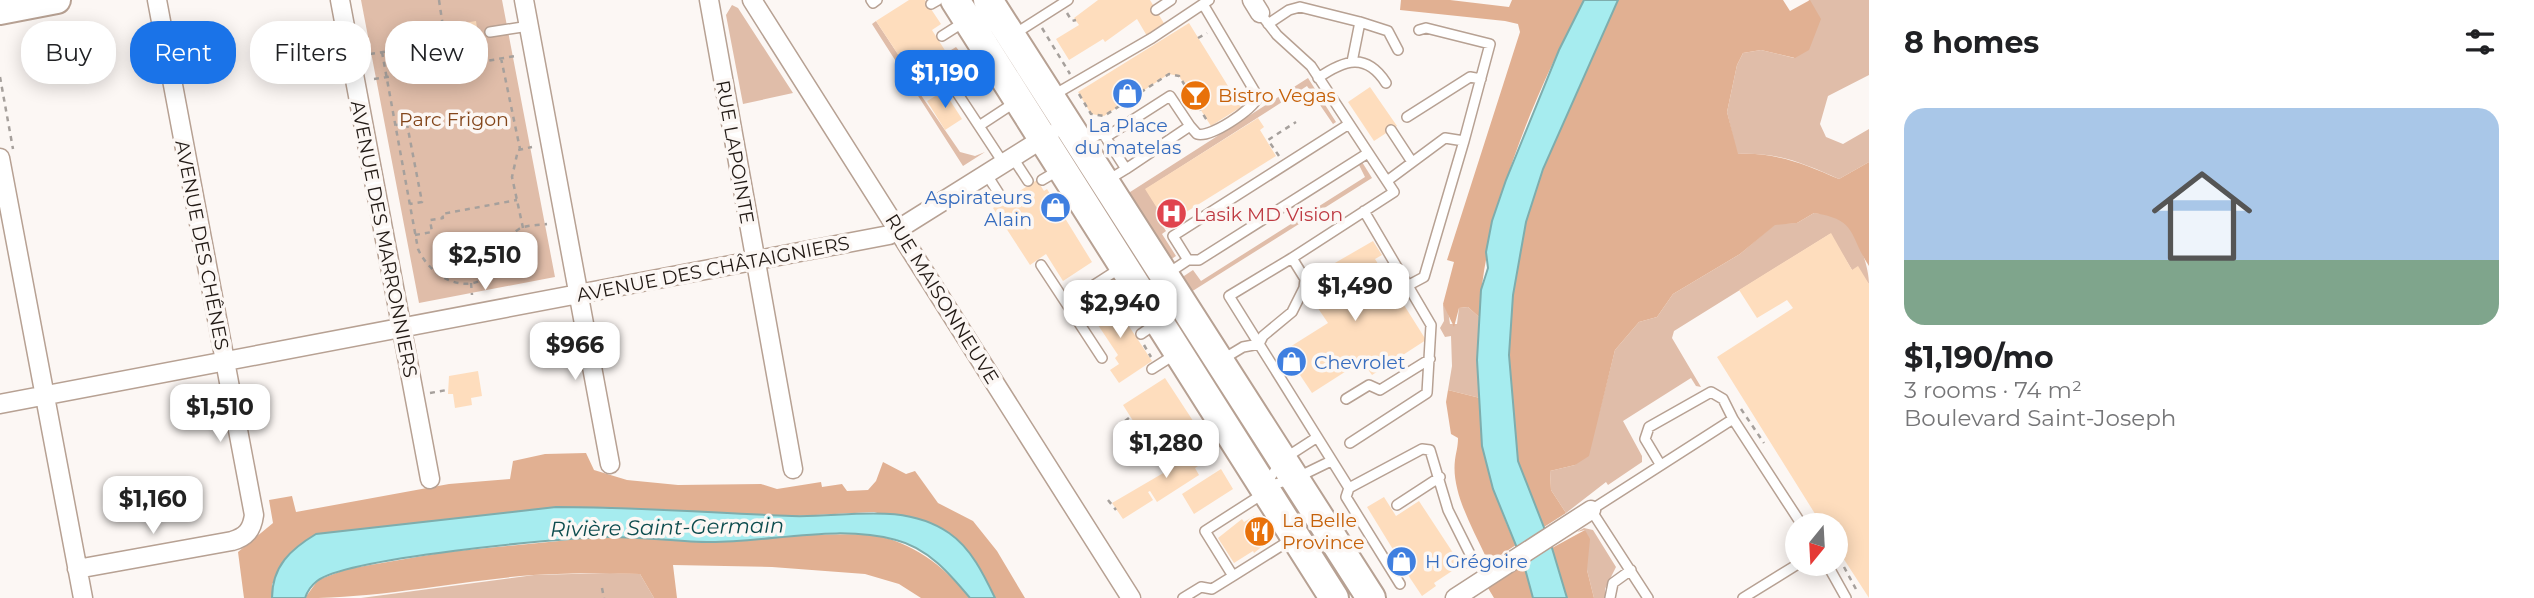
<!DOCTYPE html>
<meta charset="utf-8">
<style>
body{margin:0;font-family:Montserrat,sans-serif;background:#f6f6f6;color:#202124;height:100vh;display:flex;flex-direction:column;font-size:26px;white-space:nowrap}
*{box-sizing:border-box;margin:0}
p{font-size:23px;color:#757577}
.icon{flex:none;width:38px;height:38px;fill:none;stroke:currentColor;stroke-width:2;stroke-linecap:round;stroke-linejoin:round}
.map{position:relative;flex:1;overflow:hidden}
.drawer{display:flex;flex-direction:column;background:#fff;width:665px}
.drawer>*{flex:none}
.guide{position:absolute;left:21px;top:21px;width:665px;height:63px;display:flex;gap:14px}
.needle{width:46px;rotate:198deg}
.buttons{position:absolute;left:1785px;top:513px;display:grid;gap:14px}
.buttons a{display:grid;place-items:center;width:63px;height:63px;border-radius:50%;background:#fff;box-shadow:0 4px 18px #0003;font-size:35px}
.price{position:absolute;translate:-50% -60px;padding:0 16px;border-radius:14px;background:#fff;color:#222;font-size:23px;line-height:46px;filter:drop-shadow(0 2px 4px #0008)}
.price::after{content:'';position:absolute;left:50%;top:42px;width:21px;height:16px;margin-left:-10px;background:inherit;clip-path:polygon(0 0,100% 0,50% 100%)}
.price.active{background:#1a73e8;color:#fff}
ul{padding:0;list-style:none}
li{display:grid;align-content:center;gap:14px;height:371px;padding:0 35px}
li+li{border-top:2px solid #e0e0e0}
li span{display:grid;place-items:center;height:217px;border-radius:21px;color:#555}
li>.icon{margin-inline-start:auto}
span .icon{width:126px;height:126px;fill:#fffc;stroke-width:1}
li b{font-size:30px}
h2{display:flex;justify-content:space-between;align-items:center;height:84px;padding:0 35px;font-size:30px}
.tag{padding:0 24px;border-radius:28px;background:#fff;box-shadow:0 4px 18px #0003;font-size:24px;line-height:63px}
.tag.active{background:#1a73e8;color:#fff}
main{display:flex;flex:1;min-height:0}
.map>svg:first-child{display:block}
</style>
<main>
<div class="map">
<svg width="1869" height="598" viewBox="0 0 1869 598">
<rect width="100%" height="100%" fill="#fcf7f4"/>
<path fill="#e0bda9" d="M361,0H502L555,277L419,303Z
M1809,0H1869V75L1828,96L1820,124L1826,137L1843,144L1869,129V162L1839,179C1802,163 1779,152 1737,154L1727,112L1737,65L1743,53L1761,50L1794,58Z
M732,5L738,8L793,93L743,104L726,15Z
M876,21L911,74L956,47L961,53L914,85L960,152L975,156L985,152L963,166L872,24Z
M1308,78L1336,122L1333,124L1307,86L1146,189L1163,217L1159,220L1166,231L1162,234L1176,256L1170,260L1127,194Z
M1362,162L1372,178L1191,292L1181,278L1193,270L1201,281L1365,177L1359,165Z
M1814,213C1821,214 1830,214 1837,217C1856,225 1869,266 1869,284L1852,270L1830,234L1674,331L1672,338L1701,387L1696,386L1691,378L1623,421L1642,456V462L1608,485L1606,482L1566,513L1551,490L1550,471L1575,465L1599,413L1615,350L1639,322L1657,317L1673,294L1740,254L1775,224L1797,223Z
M1443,304L1448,310L1450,324H1457L1459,308L1468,307L1479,317L1480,398L1448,390L1452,366L1451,336L1445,337L1440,328L1444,321Z
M1584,528L1593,530L1616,567L1605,589V598H1594L1587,570L1585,530L1577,532Z
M610,573L640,574L654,598H361L534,575Z"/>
<path fill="#e1b092" d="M1401,0H1450L1509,7L1512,0H1584C1534,96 1485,210 1479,317L1468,307L1459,308L1454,327L1443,304L1454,262L1447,260L1520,32L1518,24L1505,21L1400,10Z
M1618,0H1783L1790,11L1810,0L1821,19L1809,50L1795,58L1761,50L1743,53L1737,65L1727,112L1738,154C1776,152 1804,164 1839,179L1869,162V266C1848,234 1858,220 1814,213L1797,223L1775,225L1740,254L1673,294L1657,317L1639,322L1615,350L1589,456L1575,465L1550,471L1551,490L1566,513L1544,527L1518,461L1509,355L1513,295L1526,222L1543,169Z
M1448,390L1480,398C1482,452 1493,497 1516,545L1479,569H1464L1485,555C1472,527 1451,491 1455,460C1456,452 1458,447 1458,438L1451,434L1446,402Z
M586,453L594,470L627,480L678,485L761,484L777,489L821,482L822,487L842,484L847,491L868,490L876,481L883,462L906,474L915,471L938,503L973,521L997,551L1025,598H995L971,555L950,534L874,512L796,516L556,507L316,534L272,584V598H244L238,552L273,523L269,500L292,496L296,512L449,484L510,479L513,461L545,454Z
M1585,530L1590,539L1587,570L1594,598H1567L1552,548Z
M871,534C915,544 941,563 970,598H921L899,584L865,574L772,567L673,565L677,598H654L640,574C605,573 569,573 533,575C457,581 382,598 305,598L318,580L347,569L446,552L600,537Z
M1524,565L1533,598H1494L1488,588Z"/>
<path fill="#a6ecef" stroke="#7eadad" stroke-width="2" d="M1584,0H1618L1543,169L1526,222L1513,295L1509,355L1518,461L1552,548L1567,598H1533L1524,565L1493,489L1482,446L1477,360L1481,290L1488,268L1486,252L1492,221L1506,180L1559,50Z
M556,507C635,507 713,513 792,516C844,518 902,501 949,533C971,548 984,575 995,598H970C950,574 928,548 896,540C838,524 771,542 711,542C676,542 641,536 605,537C560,538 346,558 317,581C312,585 307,592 305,598H272C272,566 291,549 316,534Z"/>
<path fill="#feddbd" d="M909,0H925L941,24L932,30L946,52L911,74L876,21Z
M1098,0H1150L1165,25L1147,36L1137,19L1105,42L1103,39L1069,60L1056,39L1079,25L1074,18Z
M476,21L479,41L412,52L409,32Z
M1189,23L1241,107L1211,126L1179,76L1169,74L1104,116L1091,114L1078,92Z
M1370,87L1397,126L1374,141L1348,102Z
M944,91L962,119L945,130L927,101Z
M1258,118L1264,127L1260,130L1276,156L1167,224L1145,189Z
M1037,180L1044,191L1047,189L1092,262L1063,281L1046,254L1030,265L993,208Z
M1831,233L1852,270L1858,266L1869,284V598L1836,547V525H1822L1717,357L1793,308L1787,300L1757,318L1739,290Z
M1373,241L1382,255L1375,259L1426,340L1372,375L1362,361L1312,393L1294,366L1289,370L1282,359L1288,355L1285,350L1328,323L1313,301L1332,288L1321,271Z
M1109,296L1152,361L1119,383L1110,370L1119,364L1115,358L1118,355L1088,310Z
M478,371L482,396L471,398L472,405L455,408L453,394H448L449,376Z
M1165,378L1199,430L1156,457L1123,405Z
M1206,440L1208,445L1212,442L1216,454L1195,468L1199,475L1157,502L1150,491L1148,492L1153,500L1123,519L1112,503L1177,465L1174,460Z
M1221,469L1233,489L1194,514L1182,494Z
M1384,497L1396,516L1419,501L1461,565L1434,583L1436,586L1422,596L1404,569L1395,565L1397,556L1367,507Z
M1254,516L1270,540L1254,553L1253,551L1234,563L1218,538L1242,519L1244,522Z"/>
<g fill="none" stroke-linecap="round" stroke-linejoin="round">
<defs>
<path id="lane" d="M871,0L873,3L877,0
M931,4L938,0
M1156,10L1171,0
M1260,13L1277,35L1311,66L1394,192L1292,258L1305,279L1304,288L1292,312L1263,336L1259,344L1349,488L1346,497L1400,584
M1268,24L1289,10L1300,7L1360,22
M1419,30L1426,28L1490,44L1464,141
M490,32L529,26
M1016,33L1068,0
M942,36L964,22
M988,57L950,82L979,126L1017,101
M1352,62L1360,22L1388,31L1398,50
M1318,78C1344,60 1366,52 1386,83
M1052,96L1152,38L1209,0
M1407,117L1470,77L1481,79
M979,126L1004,164
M1190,126L1197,134C1211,138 1252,110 1258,97L1203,4
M1391,130L1412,162
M1106,137L1170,96L1190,126L1126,169
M1085,143L1099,134L1104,135L1126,169L1108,180
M1013,158L1028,181
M987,175L1001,197
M1042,180L1059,170
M1387,181L1445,138L1464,141L1424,277L1409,285
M1188,260L1173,236L1349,124
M1041,265L1066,303
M1167,274L1188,260H1199L1368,153
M1118,305L1138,293
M1141,334L1157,323
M1102,358L1066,303L1122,267
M1223,359L1243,347L1259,344L1229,296L1292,258
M1152,369L1174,355
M1346,399L1369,385L1380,390L1430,359
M1316,438L1282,460L1264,487L1294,479L1331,461
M1350,443L1427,393L1431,325L1364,211
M1660,464L1645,439L1649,427L1711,392L1723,399L1733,419
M1349,488L1422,449L1430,450L1448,510L1470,554
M1261,491L1258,497L1205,531L1233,576L1292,539
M1397,505L1440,477
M1827,564L1846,598
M1183,598L1201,587L1212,589L1233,576
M1610,598L1613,583L1631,570
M1648,598L1591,510L1733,419L1802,525
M1743,598L1798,564"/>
<path id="street" d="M340,0L430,479
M524,0L610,464
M709,0L793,469
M752,0L1131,598
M1252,0L1260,13
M0,158L83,598
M0,404L889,235L1050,134
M77,569L232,541C246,537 252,530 254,515L157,0
M1455,598L1591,510"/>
<path id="secondary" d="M0,11L57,0"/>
<path id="primary" d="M955,0L1334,598
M988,0L1371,598"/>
</defs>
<use href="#lane" stroke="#b7a193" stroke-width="12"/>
<use href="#street" stroke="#b7a193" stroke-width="21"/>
<use href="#secondary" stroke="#b7a193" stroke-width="30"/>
<use href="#primary" stroke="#b7a193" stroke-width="32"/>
<path stroke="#a6a09c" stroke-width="2.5" stroke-dasharray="5 5" stroke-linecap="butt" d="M439,0L443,27
M1067,13L1072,21L1076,20
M1042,28L1070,74
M1198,38L1207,33
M462,48L464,65
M382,52L418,249C431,278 468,298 494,271C505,258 503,239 519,229C526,225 539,225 547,224
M432,53L434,70
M370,54L410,48L412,57L483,44V40
M501,58L520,149
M0,77L13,149
M374,79L434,70L453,74L464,65L515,56
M1079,94L1091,114L1104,116L1169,74L1179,76L1208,122
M396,125L407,124L422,202L410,204
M1279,156L1268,140L1296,122
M1165,220L1163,221L1167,228
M523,228L512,177L518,150L532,147
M415,235L432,232L430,220L443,218L442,214L517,200
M471,283L472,295
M1144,345L1151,357
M430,393L447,390
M1741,409L1764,443
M1125,421L1130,417
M1108,500L1116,510
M1844,567L1857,591
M602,588L604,598"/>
<use href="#lane" stroke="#fff" stroke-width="9"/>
<use href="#street" stroke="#fff" stroke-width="18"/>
<use href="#secondary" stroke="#fff" stroke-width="26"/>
<use href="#primary" stroke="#fff" stroke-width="28"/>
</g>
<defs>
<symbol id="shop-disc" viewBox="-11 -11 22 22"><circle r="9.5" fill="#3f7fe0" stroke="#fcf7f4"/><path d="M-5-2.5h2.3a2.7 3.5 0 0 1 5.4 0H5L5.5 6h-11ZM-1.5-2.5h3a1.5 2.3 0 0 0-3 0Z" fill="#fff"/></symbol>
<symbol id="bar-disc" viewBox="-11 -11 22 22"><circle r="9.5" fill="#e8710a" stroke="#fcf7f4"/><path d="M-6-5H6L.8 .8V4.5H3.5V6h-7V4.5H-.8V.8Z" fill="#fff"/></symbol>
<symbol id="hospital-disc" viewBox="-11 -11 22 22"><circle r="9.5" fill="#e0444e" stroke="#fcf7f4"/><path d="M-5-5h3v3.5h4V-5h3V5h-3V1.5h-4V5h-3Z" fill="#fff"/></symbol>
<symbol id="restaurant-disc" viewBox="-11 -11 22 22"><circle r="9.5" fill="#e8710a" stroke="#fcf7f4"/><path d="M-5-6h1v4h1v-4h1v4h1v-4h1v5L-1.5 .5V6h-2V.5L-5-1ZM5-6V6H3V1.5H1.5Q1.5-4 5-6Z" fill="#fff"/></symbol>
</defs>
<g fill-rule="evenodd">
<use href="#shop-disc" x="1110" y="76" width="35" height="35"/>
<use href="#bar-disc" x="1178" y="78" width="35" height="35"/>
<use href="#shop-disc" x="1038" y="190" width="35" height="35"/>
<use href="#hospital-disc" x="1154" y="196" width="35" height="35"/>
<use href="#shop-disc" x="1274" y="344" width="35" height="35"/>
<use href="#restaurant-disc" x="1242" y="514" width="35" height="35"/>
<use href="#shop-disc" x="1384" y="544" width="35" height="35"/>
</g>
<g text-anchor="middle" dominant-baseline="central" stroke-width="7" stroke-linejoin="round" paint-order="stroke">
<g font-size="19" fill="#c56008" stroke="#fcf7f4" text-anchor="start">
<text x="1218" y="95">Bistro Vegas</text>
<text x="1282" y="520">La Belle<tspan x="1282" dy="22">Province</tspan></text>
</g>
<g font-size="19" fill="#83461b" stroke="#fcf7f4">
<text x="454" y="119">Parc Frigon</text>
</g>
<g font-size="19" fill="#366cbe" stroke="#fcf7f4" text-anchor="start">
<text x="1128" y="125" text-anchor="middle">La Place<tspan x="1128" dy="22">du matelas</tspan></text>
<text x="1032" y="197" text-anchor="end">Aspirateurs<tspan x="1032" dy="22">Alain</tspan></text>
<text x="1314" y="362">Chevrolet</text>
<text x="1425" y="561">H Grégoire</text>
</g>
<g font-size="19" fill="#211914" stroke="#fcf7f4">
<text transform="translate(735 152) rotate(80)">RUE LAPOINTE</text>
<text transform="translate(384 239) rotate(79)">AVENUE DES MARRONNIERS</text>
<text transform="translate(202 245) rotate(79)">AVENUE DES CHÊNES</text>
<text transform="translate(713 269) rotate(-11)">AVENUE DES CHÂTAIGNIERS</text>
<text transform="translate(942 299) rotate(58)">RUE MAISONNEUVE</text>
</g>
<g font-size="19" fill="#be3a42" stroke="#fcf7f4" text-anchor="start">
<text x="1194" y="214">Lasik MD Vision</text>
</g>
<g font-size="21" font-style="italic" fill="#0c4c4e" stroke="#fcf7f4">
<text transform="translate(667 527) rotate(-1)">Rivière Saint-Germain</text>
</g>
</g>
</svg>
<div class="buttons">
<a><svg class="needle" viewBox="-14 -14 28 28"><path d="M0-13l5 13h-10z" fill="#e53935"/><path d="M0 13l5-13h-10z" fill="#757577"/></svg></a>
</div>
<b class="price active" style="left:945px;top:110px">$1,190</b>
<b class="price" style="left:485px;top:292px">$2,510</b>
<b class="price" style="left:1355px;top:323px">$1,490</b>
<b class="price" style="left:1120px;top:340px">$2,940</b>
<b class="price" style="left:575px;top:382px">$966</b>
<b class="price" style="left:220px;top:444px">$1,510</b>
<b class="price" style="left:1166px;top:480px">$1,280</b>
<b class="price" style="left:153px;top:536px">$1,160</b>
<div class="guide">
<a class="tag">Buy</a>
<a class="tag active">Rent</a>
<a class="tag">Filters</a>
<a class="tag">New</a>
</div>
</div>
<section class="drawer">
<h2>8 homes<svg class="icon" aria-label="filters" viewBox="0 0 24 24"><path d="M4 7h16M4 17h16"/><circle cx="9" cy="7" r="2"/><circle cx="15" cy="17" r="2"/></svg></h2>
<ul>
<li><span style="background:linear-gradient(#a9c7e8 70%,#7fa58c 0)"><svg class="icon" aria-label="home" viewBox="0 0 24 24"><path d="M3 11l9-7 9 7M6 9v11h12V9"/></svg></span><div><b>$1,190/mo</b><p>3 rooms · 74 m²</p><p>Boulevard Saint-Joseph</p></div></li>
</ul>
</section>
</main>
